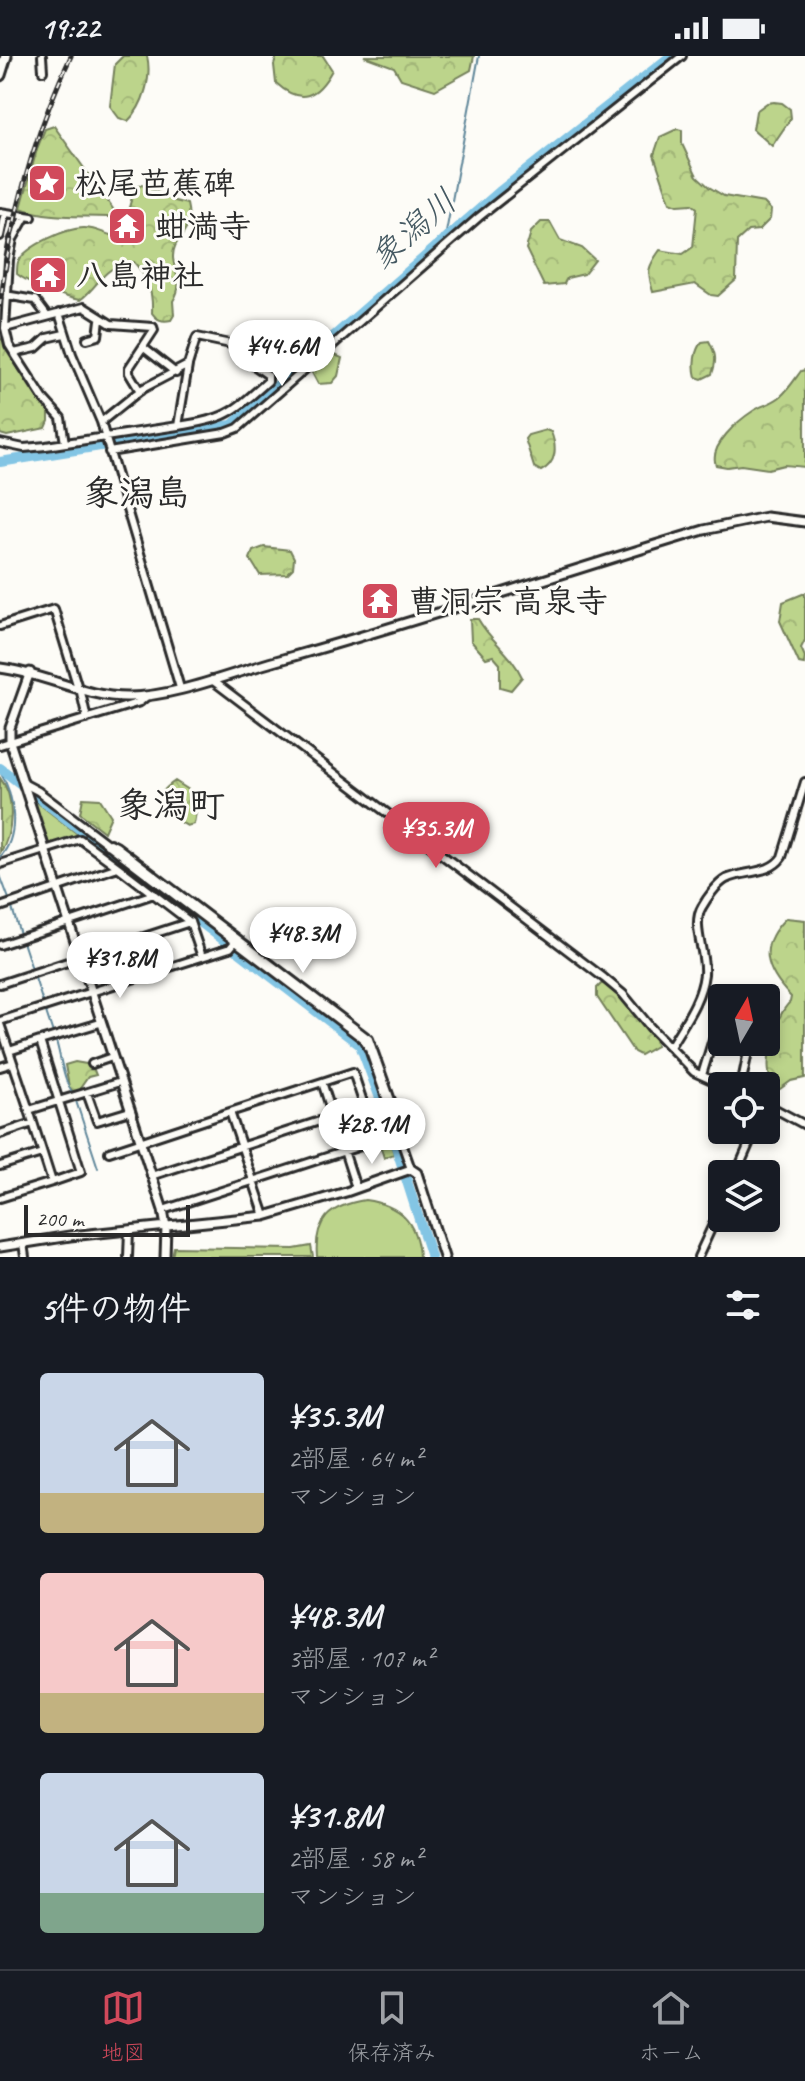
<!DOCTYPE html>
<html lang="ja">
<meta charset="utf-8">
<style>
body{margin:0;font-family:Caveat,"Klee One",sans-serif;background:#20242c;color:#f1f3f6;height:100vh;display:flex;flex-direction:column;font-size:30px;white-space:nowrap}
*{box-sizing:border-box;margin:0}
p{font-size:26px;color:#9ea1a6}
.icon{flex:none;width:44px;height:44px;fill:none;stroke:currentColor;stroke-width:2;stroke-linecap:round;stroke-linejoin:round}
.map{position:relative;height:1201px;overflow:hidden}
.drawer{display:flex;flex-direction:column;background:#171b24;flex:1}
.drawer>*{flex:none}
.needle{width:52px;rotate:9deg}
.controls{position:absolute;left:708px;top:928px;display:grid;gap:16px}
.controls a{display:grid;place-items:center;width:72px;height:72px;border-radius:8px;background:#171b24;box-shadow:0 4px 12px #0003;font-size:40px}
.scale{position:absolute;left:24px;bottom:20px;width:166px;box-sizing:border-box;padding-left:8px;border:4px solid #2b2b2b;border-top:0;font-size:22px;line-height:28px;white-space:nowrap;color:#2b2b2b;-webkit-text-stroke:6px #fdfcf7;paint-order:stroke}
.price{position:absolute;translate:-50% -68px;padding:0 18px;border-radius:28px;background:#fff;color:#222;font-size:26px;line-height:52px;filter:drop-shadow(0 2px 4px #0008)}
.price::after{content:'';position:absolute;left:50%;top:48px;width:24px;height:18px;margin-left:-12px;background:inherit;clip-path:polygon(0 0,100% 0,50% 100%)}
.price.selected{background:#d1495b;color:#fff}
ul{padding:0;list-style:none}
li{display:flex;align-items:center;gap:24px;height:200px;padding:0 40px}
li span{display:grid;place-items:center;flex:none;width:224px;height:160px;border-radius:8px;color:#555}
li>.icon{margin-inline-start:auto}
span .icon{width:96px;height:96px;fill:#fffc;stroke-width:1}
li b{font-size:34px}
h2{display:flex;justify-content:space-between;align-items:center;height:96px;padding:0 40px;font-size:34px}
.status{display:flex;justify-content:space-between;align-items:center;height:56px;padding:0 40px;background:#171b24;direction:ltr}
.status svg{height:22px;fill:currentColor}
.dock{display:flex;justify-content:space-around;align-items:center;height:112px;border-top:2px solid #363941;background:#171b24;font-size:22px;color:#9ea1a6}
.dock a{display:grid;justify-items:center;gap:4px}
.dock .selected{color:#d1495b}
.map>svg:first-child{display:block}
</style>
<div class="status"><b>19:22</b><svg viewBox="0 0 49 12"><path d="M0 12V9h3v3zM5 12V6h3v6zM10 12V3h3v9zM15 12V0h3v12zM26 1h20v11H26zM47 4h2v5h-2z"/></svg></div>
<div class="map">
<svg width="805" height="1201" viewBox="0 0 805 1201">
<defs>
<pattern id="forest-crowns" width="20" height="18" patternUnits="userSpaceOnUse" patternTransform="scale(2)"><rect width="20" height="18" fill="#bcd48b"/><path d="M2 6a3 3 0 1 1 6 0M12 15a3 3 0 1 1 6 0" fill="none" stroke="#a2b678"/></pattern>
</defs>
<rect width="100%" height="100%" fill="#fdfcf7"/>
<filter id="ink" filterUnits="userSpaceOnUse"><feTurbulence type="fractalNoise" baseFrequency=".0125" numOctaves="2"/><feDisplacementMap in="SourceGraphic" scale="16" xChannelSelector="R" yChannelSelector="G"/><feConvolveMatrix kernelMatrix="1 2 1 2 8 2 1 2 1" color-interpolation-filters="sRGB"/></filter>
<g filter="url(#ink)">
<path fill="url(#forest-crowns)" stroke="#74805b" stroke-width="2" d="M123,0H147C152,20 144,50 128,65L119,62L110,50L115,8Z
M277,0H323L332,14C317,42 300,49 276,27L274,9Z
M364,0H474L471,14L435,34L401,23L394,11Z
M774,46L782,47L790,53L791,62L772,90L753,73L756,55L767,47Z
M54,70L116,157V161C91,160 41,162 21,152L37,93L45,73Z
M677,73L682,74V88L697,120L709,131L724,140L764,147L771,154L770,163L759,174L748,175L737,185L736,224L718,240L711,239L695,228L653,236C647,215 647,212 660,194L683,198L693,191L697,152L692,148L678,149L670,146L654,99L660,81Z
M142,129L175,145L187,148C195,181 172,179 173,202C175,219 184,228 173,245L174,259L171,264C162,266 157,264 152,257C153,235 148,222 134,206C101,210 101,229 80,244C65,242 28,227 17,218C17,214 17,209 18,206C26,190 68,171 85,172C102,173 109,183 128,180V155L135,131Z
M541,166H550L560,184L582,192L595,204L584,218L567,222L564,228L544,230L526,193L531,176Z
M0,283L5,284L19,314L49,354V365L46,372L7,380L0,378Z
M709,285C716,298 717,304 712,318L702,323L696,321C693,310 694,294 702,286Z
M330,297L342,302L338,320L332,327L318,328L311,315Z
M805,314V411L784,409L768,413L741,409L727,411L716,409C708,390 739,364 753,355C762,349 772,348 781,340C789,333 795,323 801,315Z
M546,374L551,376C557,391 557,407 541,415L534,411L525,383L528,379Z
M264,491L290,494L294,502L293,512L287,518L260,519L250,503L253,495Z
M805,537V584L801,592L805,601L804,608L799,607L780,565L783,546Z
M470,563H478C492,587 511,597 522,621L511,634L500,631V608L493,600L486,602L471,585Z
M0,722C16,741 13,777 0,797Z
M175,725L189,734V747L196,756L194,768L187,770C165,757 144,746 175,725Z
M83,742L100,743L111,760L104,776L80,757Z
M786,862L805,864V1022L791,1025L780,1033L774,1032C761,1012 774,961 790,946L791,941C765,914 757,890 786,862Z
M602,927L623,943L655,982L656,990L640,999L634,996L597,941V932Z
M75,1006L92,1009L96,1019L88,1021L81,1031L82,1036L75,1038L69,1031L65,1009Z"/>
<path fill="#bcd48b" stroke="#74805b" stroke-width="2" d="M34,744L80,780L49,789Z
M381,1058L394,1098L384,1102L372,1062Z
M365,1144C399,1149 417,1165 419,1201H317C314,1164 329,1150 365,1144Z
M311,1190L313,1201H172L174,1191L294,1193Z"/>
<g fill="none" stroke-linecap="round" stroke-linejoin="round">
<path stroke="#60879a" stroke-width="2" d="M445,182L479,0
M0,716C15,739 20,780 0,801
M0,819L9,843
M12,852L20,878
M23,886L32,913
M35,922L43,947
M46,956L53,977
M56,985C61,1001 63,1025 73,1037
M76,1045L98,1112"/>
<path stroke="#83c5e4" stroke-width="10" d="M0,406L232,369L499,136L671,0
M0,712L360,989L383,1050L431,1201"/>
<defs>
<path id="minor" d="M42,0L43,15
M0,156L32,161
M26,160L13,183L9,204L5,272L84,251L111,268L153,271L154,274L129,312V317L140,335
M0,180L5,157
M5,239L35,244L47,260
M59,257L72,298L101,366
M5,272L9,289L14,297L43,342L61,362L65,387
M87,283L98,280L100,264
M144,292L176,317
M14,297L36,292L47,282L64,278
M178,370C227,363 232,357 268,325V319L245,303L240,290L197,281
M0,387L24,392L46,390L178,370L188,310
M109,396L225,377L238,372L479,161L682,0
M0,570L54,553L78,632
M212,624L604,922L623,938L651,972L694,1016L725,1030
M80,632L87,663
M180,632L101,366L142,333L188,309L196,283
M0,689L140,646L147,640
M23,727L38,735L363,983L369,993L411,1113
M107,789L110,787L116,790L369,983L392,1047
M0,808L80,783L118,811
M0,851L118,811L190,866
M0,889L154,838
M0,928L190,866L202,901
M0,965L230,892L235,886
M0,968L29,1054
M670,991C683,968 701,945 704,918C706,897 691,869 702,851C707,842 717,828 726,823C745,814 770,819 782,801L805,726
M9,995L40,985
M92,1008L112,1001
M0,1011L13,1007
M702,1019L713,983
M322,1026L356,1132
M741,1030L750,986
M87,1037L97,1065L130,1055
M766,1048L805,1069
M0,1078L33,1067
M109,1096L230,1056L265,1160
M0,1110L42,1097
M736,1118L755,1074
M151,1120L332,1061
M52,1126L81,1116L40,985L100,967
M0,1142L52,1126L29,1054L120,1026
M163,1154L376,1085L353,1016L230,1056
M23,1187L25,1201
M128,1201L129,1174
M698,1201L722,1149"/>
<path id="tertiary" d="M0,612C44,617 86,642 129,641C174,641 232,617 276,605C420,565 561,517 704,474L766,461L805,466
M30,616L10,672V686L163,1154L166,1171L165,1201
M0,1191L70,1180L265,1160L346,1136L411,1113L417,1117L444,1201"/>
<path id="trunk" d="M0,19L6,0"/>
</defs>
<use href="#minor" stroke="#2b2b2b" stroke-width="12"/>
<use href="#tertiary" stroke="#2b2b2b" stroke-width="13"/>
<use href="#trunk" stroke="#2b2b2b" stroke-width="15"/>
<use href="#minor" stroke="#fdfcf7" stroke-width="6"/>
<use href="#tertiary" stroke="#fdfcf7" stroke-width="7"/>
<use href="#trunk" stroke="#fdfcf7" stroke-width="9"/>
<defs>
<path id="rail" d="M0,249C11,162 33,80 71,0"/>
</defs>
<use href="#rail" stroke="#2b2b2b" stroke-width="5"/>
<use href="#rail" stroke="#fdfcf7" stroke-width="2" stroke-dasharray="6" stroke-linecap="butt"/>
</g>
</g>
<defs>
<symbol id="sight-square" viewBox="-11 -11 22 22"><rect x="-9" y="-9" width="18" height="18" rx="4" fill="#d1495b" stroke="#fdfcf7"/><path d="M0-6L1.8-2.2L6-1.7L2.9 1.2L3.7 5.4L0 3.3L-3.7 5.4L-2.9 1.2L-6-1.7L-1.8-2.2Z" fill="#fff"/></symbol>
<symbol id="temple-square" viewBox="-11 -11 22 22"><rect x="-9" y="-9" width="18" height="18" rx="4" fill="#d1495b" stroke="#fdfcf7"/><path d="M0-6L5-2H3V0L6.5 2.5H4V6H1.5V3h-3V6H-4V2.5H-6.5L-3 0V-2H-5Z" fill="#fff"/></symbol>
</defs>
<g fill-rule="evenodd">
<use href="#sight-square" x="25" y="105" width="44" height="44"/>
<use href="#temple-square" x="105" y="148" width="44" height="44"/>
<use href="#temple-square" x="26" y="197" width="44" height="44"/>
<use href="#temple-square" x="358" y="523" width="44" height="44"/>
</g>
<g text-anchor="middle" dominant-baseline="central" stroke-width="6" stroke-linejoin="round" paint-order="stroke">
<g font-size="32" font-weight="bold" fill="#2b2b2b" stroke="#fdfcf7" text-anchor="start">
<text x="75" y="127">松尾芭蕉碑</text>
<text x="155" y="170">蚶満寺</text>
<text x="76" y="219">八島神社</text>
<text x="408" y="545">曹洞宗 高泉寺</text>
</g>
<g font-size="34" font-style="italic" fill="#455962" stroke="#fdfcf7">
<text transform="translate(413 173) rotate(-41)">象潟川</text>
</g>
<g font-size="36" font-weight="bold" fill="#2b2b2b" stroke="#fdfcf7">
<text x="137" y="437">象潟島</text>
<text x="171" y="749">象潟町</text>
</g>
</g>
</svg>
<div class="controls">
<a><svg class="needle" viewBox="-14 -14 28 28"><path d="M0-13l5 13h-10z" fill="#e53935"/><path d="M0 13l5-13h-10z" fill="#9ea1a6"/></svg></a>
<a><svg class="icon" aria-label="locate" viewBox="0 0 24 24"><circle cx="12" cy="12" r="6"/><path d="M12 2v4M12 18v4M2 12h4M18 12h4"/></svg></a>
<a><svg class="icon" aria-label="layers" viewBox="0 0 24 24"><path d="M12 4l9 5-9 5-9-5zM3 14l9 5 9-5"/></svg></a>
</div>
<div class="scale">200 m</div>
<b class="price" style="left:282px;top:332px">¥44.6M</b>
<b class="price selected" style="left:436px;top:814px">¥35.3M</b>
<b class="price" style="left:303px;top:919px">¥48.3M</b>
<b class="price" style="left:120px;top:944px">¥31.8M</b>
<b class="price" style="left:372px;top:1110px">¥28.1M</b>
</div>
<section class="drawer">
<h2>5件の物件<svg class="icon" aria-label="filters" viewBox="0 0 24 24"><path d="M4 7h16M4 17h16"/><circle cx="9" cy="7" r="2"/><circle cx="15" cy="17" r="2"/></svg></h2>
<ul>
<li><span style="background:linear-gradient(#c9d6e8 75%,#c2b280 0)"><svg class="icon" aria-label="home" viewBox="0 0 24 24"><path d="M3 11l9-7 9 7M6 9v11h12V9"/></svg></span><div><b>¥35.3M</b><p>2部屋 · 64 m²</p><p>マンション</p></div></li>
<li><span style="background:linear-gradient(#f6c9c9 75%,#c2b280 0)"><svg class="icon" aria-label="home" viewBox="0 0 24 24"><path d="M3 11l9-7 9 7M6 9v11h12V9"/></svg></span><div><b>¥48.3M</b><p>3部屋 · 107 m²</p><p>マンション</p></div></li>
<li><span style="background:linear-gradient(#c9d6e8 75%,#7fa58c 0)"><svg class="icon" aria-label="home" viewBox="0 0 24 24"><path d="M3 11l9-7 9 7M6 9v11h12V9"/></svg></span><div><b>¥31.8M</b><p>2部屋 · 58 m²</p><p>マンション</p></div></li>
</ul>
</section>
<nav class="dock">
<a class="selected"><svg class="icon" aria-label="map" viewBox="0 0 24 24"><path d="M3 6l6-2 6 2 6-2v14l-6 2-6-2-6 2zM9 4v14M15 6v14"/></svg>地図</a>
<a><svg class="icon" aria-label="saved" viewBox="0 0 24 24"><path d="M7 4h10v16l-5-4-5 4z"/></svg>保存済み</a>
<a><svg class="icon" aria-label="home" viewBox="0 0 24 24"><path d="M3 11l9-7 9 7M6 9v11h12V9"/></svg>ホーム</a>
</nav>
